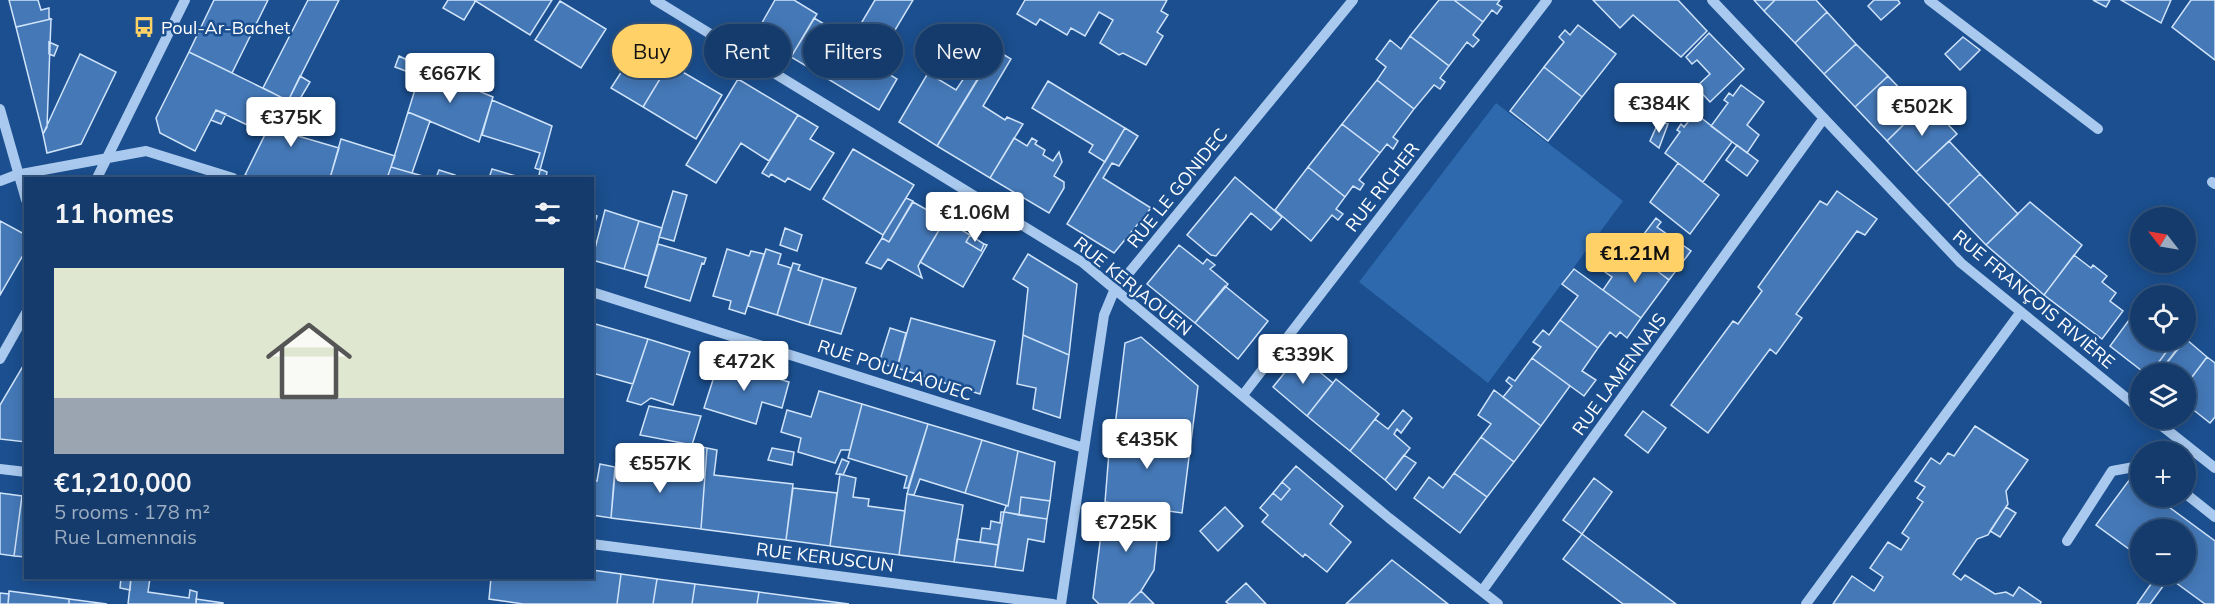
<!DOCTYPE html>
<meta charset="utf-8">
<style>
body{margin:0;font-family:Mulish,sans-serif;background:#1d4271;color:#f1f3f6;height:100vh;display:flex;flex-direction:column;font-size:22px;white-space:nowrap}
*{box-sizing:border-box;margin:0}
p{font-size:20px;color:#9dadc1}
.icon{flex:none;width:33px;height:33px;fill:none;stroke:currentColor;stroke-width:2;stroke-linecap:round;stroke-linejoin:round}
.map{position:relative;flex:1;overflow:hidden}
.drawer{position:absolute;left:24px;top:177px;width:570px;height:402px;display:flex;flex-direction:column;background:#143b6b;border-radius:0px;box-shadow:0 3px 15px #0003,0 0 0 2px #33557e}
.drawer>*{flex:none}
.banner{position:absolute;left:612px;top:24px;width:570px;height:54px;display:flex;gap:12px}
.needle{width:39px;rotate:301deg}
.buttons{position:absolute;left:2130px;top:207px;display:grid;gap:12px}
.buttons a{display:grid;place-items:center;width:66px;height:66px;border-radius:50%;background:#143b6b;box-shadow:0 3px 15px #0003,0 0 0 2px #33557e;font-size:30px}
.price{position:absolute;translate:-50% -51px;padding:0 14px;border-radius:6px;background:#fff;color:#222;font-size:20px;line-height:39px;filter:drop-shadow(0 2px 3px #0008)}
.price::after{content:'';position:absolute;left:50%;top:36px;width:18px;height:14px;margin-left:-9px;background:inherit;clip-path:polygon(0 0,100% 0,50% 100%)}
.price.on{background:#ffd166;color:#111}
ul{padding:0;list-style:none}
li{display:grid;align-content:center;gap:12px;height:318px;padding:0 30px}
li+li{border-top:2px solid #33557e}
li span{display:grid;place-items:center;height:186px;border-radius:0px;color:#555}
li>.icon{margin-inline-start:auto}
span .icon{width:108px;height:108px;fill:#fffc;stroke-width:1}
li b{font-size:26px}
h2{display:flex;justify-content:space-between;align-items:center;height:72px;padding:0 30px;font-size:26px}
.pill{padding:0 21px;border-radius:27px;background:#143b6b;box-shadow:0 3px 15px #0003,0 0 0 2px #33557e;font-size:21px;line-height:54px}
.pill.on{background:#ffd166;color:#111}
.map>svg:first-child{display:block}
</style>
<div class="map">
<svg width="2215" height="604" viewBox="0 0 2215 604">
<rect width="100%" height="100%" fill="#1b4f8f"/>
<path fill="#2e69ad" d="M1496,103L1623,201L1488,383L1359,282Z"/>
<path fill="#4478b7" stroke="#cfe3fa" stroke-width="1.5" d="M9,0H38L41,10L49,8V18L51,19L16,27Z
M214,0H268L232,73L189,52Z
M308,0H339L288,101L263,88Z
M448,0H474L475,2L464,20L443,8Z
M474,0H552L530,35Z
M775,0H794L817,14L791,57L755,35Z
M875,0H913L874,65L897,79L879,110L828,79Z
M1025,0H1167L1161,11L1168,15L1157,32L1163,36L1146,65L1123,53L1119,55L1100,43L1113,20L1099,12L1085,36L1071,28L1067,35L1040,19L1036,25L1017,14Z
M1439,0H1454L1483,22L1473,35L1479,40L1473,47L1467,42L1449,66L1410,36Z
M1454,0H1500L1497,4L1502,7L1497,14L1492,10L1483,22Z
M1593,0H1678L1707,31L1681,57L1633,15L1620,28Z
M1754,0H1775L1764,11Z
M1775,0H1816L1827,12L1795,43L1764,11Z
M1874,0H1898L1900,3L1881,20L1868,6Z
M2093,0H2110L2106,7Z
M2121,0H2171L2161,23Z
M2191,0H2215V60L2172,27Z
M560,1L606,29L581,68L535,40Z
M1827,12L1856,44L1824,74L1795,43Z
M814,18L851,40L828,79L791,57Z
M51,19L47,127L43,134L16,27Z
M1578,25L1616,54L1582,97L1544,67L1564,42L1559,37L1565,30L1570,35Z
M1709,33L1744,69L1710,102L1696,87L1710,74L1697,60L1692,64L1686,57Z
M1410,36L1449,66L1440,78L1445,82L1440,89L1434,85L1414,109L1377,80L1386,67L1376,59L1390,40L1401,49Z
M1963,37L1980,50L1960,70L1945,54Z
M49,42L58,46L54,56L49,54Z
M1856,44L1888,76L1855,107L1824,74Z
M638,46L669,64L643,107L611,88Z
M996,50L1011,59L983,106L1005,120L1007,117L1023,124L990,178L937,146Z
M189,52L283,98L266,134L216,110L195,151L160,133L156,118Z
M80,54L116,72L81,144L47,153L43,134Z
M399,56L422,67L419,76L395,67Z
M669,64L722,95L696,139L643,107Z
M422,67L493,97L479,142L408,112Z
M1544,67L1582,97L1548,141L1510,111Z
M970,69L980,75L937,146L899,122L928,73L956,90Z
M300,76L310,82L281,131L339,148L330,178H257L245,175L283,98L288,101Z
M1888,76L1919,109L1887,141L1855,107Z
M738,79L798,115L769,161L741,143L716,183L686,165Z
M1377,80L1414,109L1393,137L1398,141L1393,149L1387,144L1380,153L1342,124Z
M1048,81L1125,128L1105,162L1089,152L1093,145L1032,108Z
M1741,85L1764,102L1747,125L1759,135L1747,153L1711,126L1728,103L1724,100L1729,93L1733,96Z
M492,100L552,126L540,170L535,168L540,153L482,135Z
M1927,102L1957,134L1916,172L1887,141Z
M216,110L226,114L221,124L211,120Z
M408,112L430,121L412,173L391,167Z
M1695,113L1732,142L1703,182L1665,153L1680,132L1677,130L1681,124L1684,127Z
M798,115L818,127L810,139L834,153L810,190L788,178L785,182L771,174L769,177L762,173Z
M1659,121L1668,124L1659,148L1650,141Z
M1342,124L1380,153L1359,180L1364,184L1360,190L1353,186L1345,197L1308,167Z
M1125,128L1138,136L1119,166L1112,163L1103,178L1151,208L1114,253L1067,224Z
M1014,138L1027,146L1032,138L1037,141L1035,144L1045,150L1043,155L1053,161L1059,152L1062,162L1054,176L1064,182V188L1049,213L990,178Z
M341,139L395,156L387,178H330Z
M1949,141L1980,174L1948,205L1916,172Z
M1737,145L1758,161L1747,176L1726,160Z
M853,149L914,185L883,235L823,199Z
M1678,163L1719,195L1690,234L1650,202Z
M391,167L412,173L430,178H387Z
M1308,167L1345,197L1336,209L1343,214L1338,220L1332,215L1311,241L1275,210Z
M492,169L516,176L515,178H489Z
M540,169L547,172L546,178L539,176Z
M439,170L455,175L454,178H436Z
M1980,174L2018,214L1986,245L1948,205Z
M1235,177L1282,217L1271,230L1251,213L1216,256L1211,255L1187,235Z
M673,191L687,195L674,241L659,237Z
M1837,191L1877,219L1865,235L1857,231L1796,314L1802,318L1776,354L1770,349L1708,433L1671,405L1733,321L1738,324L1762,291L1758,287L1820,201L1827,205Z
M906,198L913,201L889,242L882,238L883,235Z
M913,202L945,220L918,266L922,278L888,259L881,269L866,263L882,238L889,242Z
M2030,202L2082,245L2044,295L1986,245Z
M605,210L639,221L624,269L592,260Z
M592,214L597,216L592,231Z
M1656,218L1661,222L1657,227L1691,251L1669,280L1631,251Z
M945,220L970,235L966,242L981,251L984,244L987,245L963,287L920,262Z
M0,221L26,235V250L0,295Z
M639,221L662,228L648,276L624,269Z
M785,228L802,235L797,251L780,245Z
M970,235L984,244L981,251L966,242Z
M658,244L706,258L704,264L702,263L690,301L645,287Z
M1179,245L1203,264L1207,259L1215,265L1210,269L1228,284L1195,323L1147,284Z
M727,249L749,256L751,251L764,254L745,314L729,309L731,301L713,296Z
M766,249L781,254L778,264L791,268L777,315L748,306Z
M1631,251L1669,280L1641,318L1603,290L1612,277L1605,272L1613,260L1621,265Z
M1028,254L1077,284L1069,355L1023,335L1028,288L1013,279Z
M2074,255L2091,268L2093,265L2107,276L2102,282L2116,293L2110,301L2123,311L2102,339L2044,295Z
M793,263L800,265L798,270L823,278L809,325L777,315Z
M1574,269L1641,318L1627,338L1620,332L1616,337L1610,332L1598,348L1560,320L1578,296L1562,284Z
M823,278L856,288L841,334L809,325Z
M1225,286L1268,321L1238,359L1195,323Z
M2140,305V340H2175L2150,374H2146L2110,346Z
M911,318L995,341L980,394L897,368Z
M1560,320L1598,348L1582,371L1596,380L1584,396L1532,358L1541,347L1533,342L1543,330L1549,335Z
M592,323L648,339L633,384L592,373Z
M890,328L906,333L897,368L879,363Z
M1023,335L1069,355L1060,418L1033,409L1036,388L1017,384Z
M1141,337L1198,386L1191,441L1115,426L1125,343Z
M648,339L690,352L673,405L651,398L641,405L627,401Z
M2186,339L2207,357L2186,385V374H2158Z
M2175,340H2184L2158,374H2150Z
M1299,355L1333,383L1307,416L1273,387Z
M2207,357L2215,363V417L2210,423L2186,404V385Z
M1532,358L1570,386L1541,426L1503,397L1512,386L1506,381L1509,377L1515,381Z
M26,361V442L0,439V405Z
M719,361L789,382L782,408L762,402L756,424L704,408Z
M1336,379L1379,414L1350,451L1307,416Z
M1494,390L1541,426L1514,462L1481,437L1491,424L1478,415Z
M819,391L862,404L850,450H841L835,463L798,452L801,438L781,432L787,410L811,417Z
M862,404L928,424L908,488H904L907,476L848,458Z
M649,406L701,416L692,445L640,435Z
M1403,410L1412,418L1401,433L1397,429L1394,434L1410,448L1385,480L1350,451L1375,419L1388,429Z
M1643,411L1666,428L1648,453L1625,435Z
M928,424L982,440L965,493L920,479L914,495L907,494Z
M1115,426L1191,441L1182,513L1105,502L1109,452Z
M1975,426L2028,460L2006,491L2008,504L1988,535L1977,539L1953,574L1961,580L1965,575L1995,594L2006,592L2013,596L2019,587L2041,602L2040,604H1833L1852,576L1874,591L1883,577L1870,568L1888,542L1901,550L1909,538L1902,533L1923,502L1917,498L1925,487L1915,481L1931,458L1940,464L1948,453L1954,456Z
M1481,437L1514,462L1487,497L1454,473Z
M982,440L1018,451L1008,506L965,493Z
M698,446L707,448L701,529L611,518L616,463L695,472Z
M707,448L717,450L714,475L793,484L786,540L701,529Z
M772,448L794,452L792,465L768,460Z
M1018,451L1055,462L1050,501L1021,497L1019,515L1004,512L1006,506H1008Z
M1404,455L1416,463L1396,490L1385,480Z
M842,459L849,462L843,475L836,474Z
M600,464L615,467L611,518L592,515V481H597Z
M1296,466L1343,506L1330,524L1351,542L1327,572L1305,554L1303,557L1262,522L1268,515L1260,508L1273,493L1281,500L1290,489L1282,482Z
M1454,473L1487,497L1460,533L1414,498L1429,477L1443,488Z
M840,474L856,478L853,497L869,499L868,506L905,511L899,555L830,546Z
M1594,478L1612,492L1582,534L1563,520Z
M2130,479L2140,487V496H2154L2215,541V604H2205L2164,574H2186V530H2140V557L2096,525Z
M1282,482L1290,489L1281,500L1273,493Z
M793,488L837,493L830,546L786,540Z
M0,493L22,496L14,556L0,554Z
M907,494L963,505L954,562L899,555Z
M22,496L26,497V557L14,556Z
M1021,497L1050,501L1047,519L1019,515Z
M1105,502L1160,510L1154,570L1141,591L1128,604H1099L1093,598Z
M1225,507L1243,526L1218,551L1200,531Z
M2006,507L2016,513L2000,537L1990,531Z
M1001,512H1004L998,545L980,542L982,528L990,529L991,521L1000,523Z
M1004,512L1047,519L1044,542L1028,539L1023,571L995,567Z
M1582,534L1676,604H1623L1563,559Z
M957,539L998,545L995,567L954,562Z
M1392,560L1448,604H1346Z
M592,570L621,574L617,604H523L489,599L491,578H592Z
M621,574L657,579L653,604H617Z
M2158,574L2169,578L2150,604H2137Z
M121,578H131L130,590L120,588Z
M131,578H150L148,592L189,598L190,590L197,592L196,604H128Z
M657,579L695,584L692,604H653Z
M1246,583L1266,604H1229L1226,602Z
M695,584L759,592L757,604H692Z
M9,591L69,599V604H8Z
M1141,591L1154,604H1128Z
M759,592L849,604H757Z
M0,593L9,594L8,604H0Z
M69,599L107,604H69Z
M196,599L223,603V604H196Z"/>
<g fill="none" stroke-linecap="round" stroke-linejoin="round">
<path stroke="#a9c9ee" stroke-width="10" d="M655,0L1082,262L1389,518L1498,604
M1712,0L1961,263L2140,409
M1929,0L2098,129
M0,109L26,200
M97,178L185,0
M0,181L16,175L146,151L233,178
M2212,182L2215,184
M592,292L1084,448
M0,359L26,313
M1243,395L1547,0
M2152,418L2215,468
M0,469L26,472
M2186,494L2215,517
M2067,541L2112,471L2134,467L2140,469
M592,544L1053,604
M1482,591L1824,118
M1061,604L1104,315L1114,291L1353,0
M1806,604L2020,313"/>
</g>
<defs>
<symbol id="bus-bare" viewBox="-9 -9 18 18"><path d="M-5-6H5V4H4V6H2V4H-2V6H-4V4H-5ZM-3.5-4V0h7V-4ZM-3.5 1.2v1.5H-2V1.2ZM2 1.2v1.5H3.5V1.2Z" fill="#ffd166" stroke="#1b4f8f" stroke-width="2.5" paint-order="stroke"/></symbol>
</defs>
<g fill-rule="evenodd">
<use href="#bus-bare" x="129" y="12" width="30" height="30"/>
</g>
<g text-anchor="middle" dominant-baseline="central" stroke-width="5" stroke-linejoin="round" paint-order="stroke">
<g font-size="18" fill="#fff" stroke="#1b4f8f" text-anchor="start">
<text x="161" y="27">Poul-Ar-Bachet</text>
</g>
<g font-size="18" fill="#fff" stroke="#1b4f8f">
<text transform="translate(1382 187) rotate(-52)">RUE RICHER</text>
<text transform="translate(1177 188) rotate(-51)">RUE LE GONIDEC</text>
<text transform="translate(1133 286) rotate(39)">RUE KERJAOUEN</text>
<text transform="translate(2034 299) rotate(40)">RUE FRANÇOIS RIVIÈRE</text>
<text transform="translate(895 370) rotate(18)">RUE POULLAOUEC</text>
<text transform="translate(1619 374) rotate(-54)">RUE LAMENNAIS</text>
<text transform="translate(825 557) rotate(7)">RUE KERUSCUN</text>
</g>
</g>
</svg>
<div class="buttons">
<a><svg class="needle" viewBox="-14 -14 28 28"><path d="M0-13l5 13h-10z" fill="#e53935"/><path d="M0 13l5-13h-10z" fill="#9dadc1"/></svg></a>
<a><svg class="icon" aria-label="locate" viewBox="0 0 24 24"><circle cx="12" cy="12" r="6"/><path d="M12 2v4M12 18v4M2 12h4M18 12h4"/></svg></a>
<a><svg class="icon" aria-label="layers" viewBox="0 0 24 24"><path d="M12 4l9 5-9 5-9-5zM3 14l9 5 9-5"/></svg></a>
<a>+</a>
<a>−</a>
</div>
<b class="price" style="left:450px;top:104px">€667K</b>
<b class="price" style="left:1659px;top:134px">€384K</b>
<b class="price" style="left:1922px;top:137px">€502K</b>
<b class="price" style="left:291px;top:148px">€375K</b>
<b class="price" style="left:975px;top:243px">€1.06M</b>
<b class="price on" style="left:1635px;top:284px">€1.21M</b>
<b class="price" style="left:1303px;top:385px">€339K</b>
<b class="price" style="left:744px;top:392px">€472K</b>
<b class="price" style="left:1147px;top:470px">€435K</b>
<b class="price" style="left:660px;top:494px">€557K</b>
<b class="price" style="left:1126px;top:553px">€725K</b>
<div class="banner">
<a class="pill on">Buy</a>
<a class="pill">Rent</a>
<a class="pill">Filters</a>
<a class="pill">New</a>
</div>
<section class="drawer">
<h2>11 homes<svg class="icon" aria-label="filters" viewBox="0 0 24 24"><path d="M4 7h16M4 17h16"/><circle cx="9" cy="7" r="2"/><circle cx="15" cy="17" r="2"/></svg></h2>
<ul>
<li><span style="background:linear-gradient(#dfe7d0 70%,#9aa5b1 0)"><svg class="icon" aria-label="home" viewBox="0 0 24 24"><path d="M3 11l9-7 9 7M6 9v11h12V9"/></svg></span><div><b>€1,210,000</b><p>5 rooms · 178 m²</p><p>Rue Lamennais</p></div></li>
</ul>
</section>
</div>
